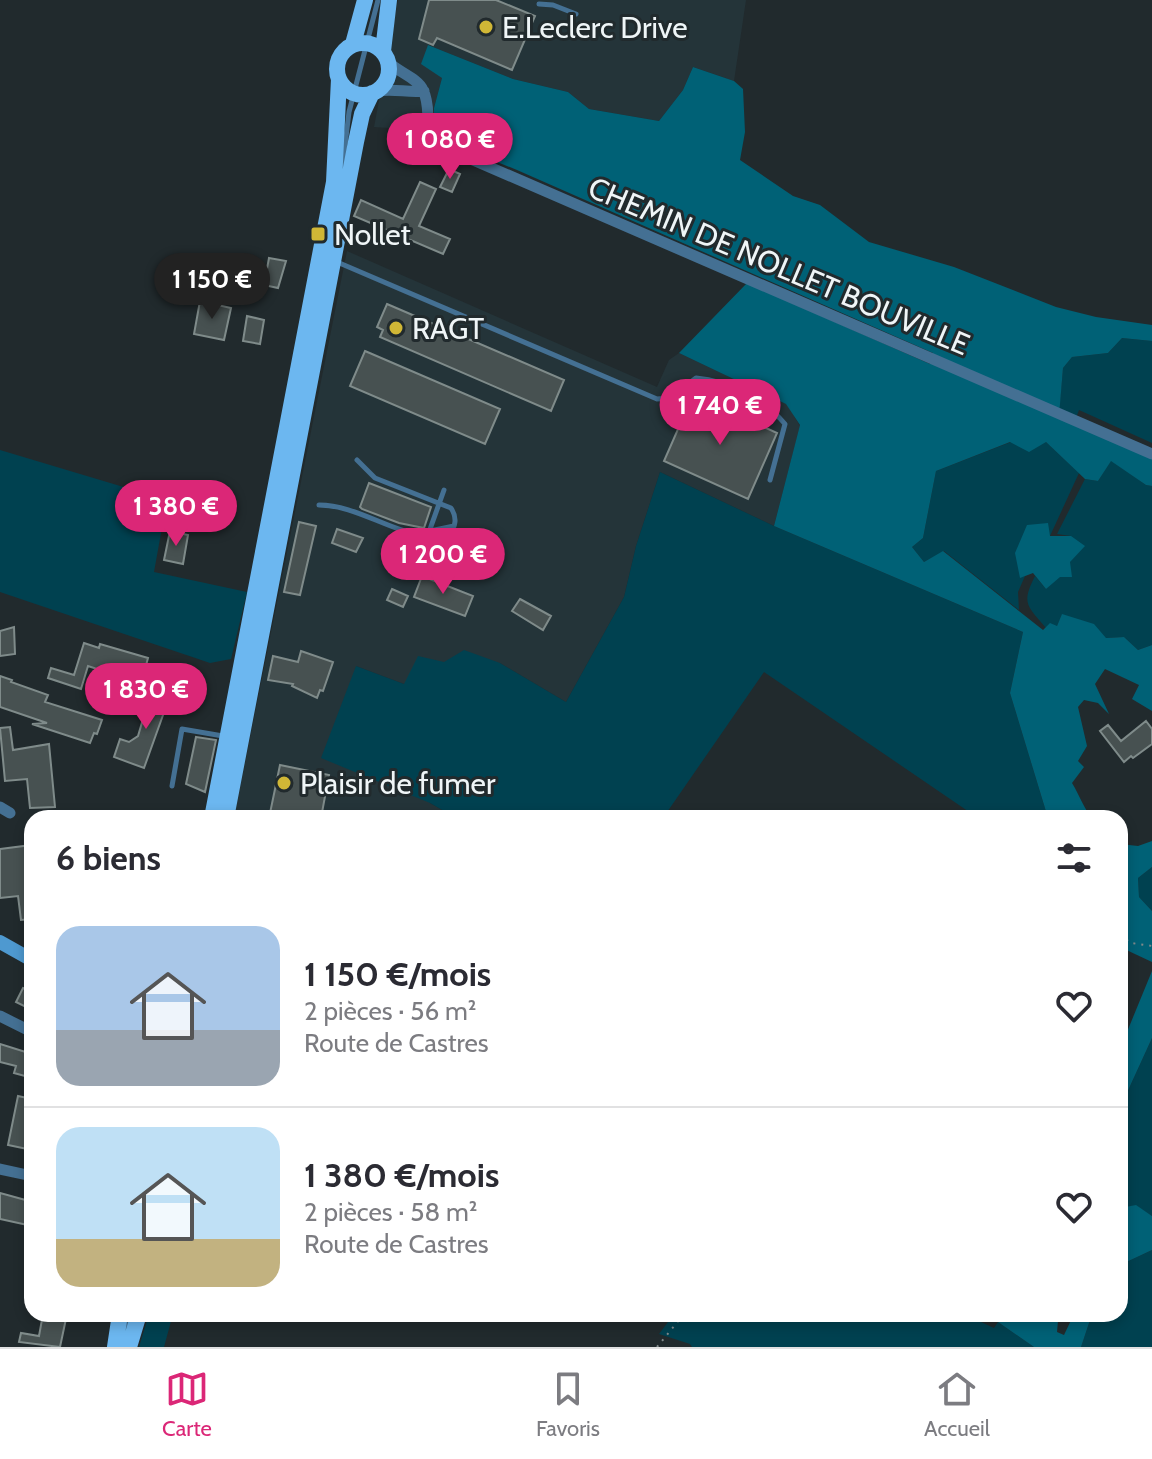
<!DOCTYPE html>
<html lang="fr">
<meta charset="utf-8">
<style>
body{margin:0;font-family:Cabin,sans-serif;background:#f7f7f7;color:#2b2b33;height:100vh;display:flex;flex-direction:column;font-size:30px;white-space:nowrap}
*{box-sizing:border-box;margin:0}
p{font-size:26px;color:#7c7c81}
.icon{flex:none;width:44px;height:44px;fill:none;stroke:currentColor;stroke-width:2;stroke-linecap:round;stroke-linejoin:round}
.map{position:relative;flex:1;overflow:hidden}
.drawer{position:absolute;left:24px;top:810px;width:1104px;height:512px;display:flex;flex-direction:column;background:#fff;border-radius:24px;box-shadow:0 4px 12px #0003}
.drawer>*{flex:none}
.price{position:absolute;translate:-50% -68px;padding:0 18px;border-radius:28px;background:#db2777;color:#fff;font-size:26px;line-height:52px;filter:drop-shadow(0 2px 4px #0008)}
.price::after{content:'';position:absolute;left:50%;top:48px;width:24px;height:18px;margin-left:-12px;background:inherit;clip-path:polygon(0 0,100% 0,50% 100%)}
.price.selected{background:#222;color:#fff}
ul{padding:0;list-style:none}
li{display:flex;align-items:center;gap:24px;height:200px;padding:0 32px}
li+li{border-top:2px solid #e1e1e2}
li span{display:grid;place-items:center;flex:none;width:224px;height:160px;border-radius:24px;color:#555}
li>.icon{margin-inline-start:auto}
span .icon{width:96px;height:96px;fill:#fffc;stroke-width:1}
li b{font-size:34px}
h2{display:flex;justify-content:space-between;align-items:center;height:96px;padding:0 32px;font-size:34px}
.tab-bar{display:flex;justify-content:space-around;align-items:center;height:112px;border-top:2px solid #e1e1e2;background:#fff;font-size:22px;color:#7c7c81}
.tab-bar a{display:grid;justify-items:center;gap:4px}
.tab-bar .selected{color:#db2777}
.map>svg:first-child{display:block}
</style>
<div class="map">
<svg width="1152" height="1347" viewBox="0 0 1152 1347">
<rect width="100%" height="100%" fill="#212a2d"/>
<path fill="#243439" d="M398,0H746L734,81L693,67L683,90L659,121L589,109L568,92L513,79L428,45L442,78L434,108V131L374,127Z
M347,251L657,387L669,360L679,353L787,404L800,426L774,526L660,472L636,546L624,597L566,702L500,663L444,662L404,684L356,666L430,803L456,818H234Z"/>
<path fill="#004150" d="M1122,338L1152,341V443L1079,410L1076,418L1059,411L1063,368L1072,357L1108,353Z
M1011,442H1046L1079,473L1050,536L1021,577L1025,576L1018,592L1019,610L944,551L924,562L912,547L923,538L936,471Z
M0,450L167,500L154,572L247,592L231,659L210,663L0,592Z
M1111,460L1146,485L1152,486V645L1138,650L1124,637L1106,638L1062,615L1057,626L1046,628C1027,605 1021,604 1035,576L1046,589L1070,562L1071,536L1057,534L1085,479L1098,481Z
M660,472L774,526L1023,632L1010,693L1048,818H978L764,672L663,818H456L430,803L321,758L356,666L404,684L418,656L444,662L464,650L500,663L566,702L624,597L636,546Z
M1152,867V911L1139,897L1138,878Z
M1152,1038V1216L1136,1206L1120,1208V1108Z
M1152,1250V1347H1081L1092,1314H1120V1265Z
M149,1314H173L164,1347H139Z
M674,1314H975L981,1322L994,1328L998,1322L1034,1347H692L690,1344L659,1334Z"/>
<path fill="#006176" d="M428,45L513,79L568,92L589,109L659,121L683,90L693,67L734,81L743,89L745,132L740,160L793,196L820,205L869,242L954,267L1056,307L1096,317L1152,325V341L1122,338L1108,353L1072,357L1063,368L1059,416L1152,458V486L1146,485L1111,461L1098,481L1085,479L1046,442L1029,452L1010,442L936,471L923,538L912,547L924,562L943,551L1043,630L1050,623L1057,626L1062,614L1094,624L1106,638L1124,637L1138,650L1152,645V711L1132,699L1139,685L1105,669L1095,684L1109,714L1098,703L1084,700L1078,707L1087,746L1078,761L1084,767L1072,783C1080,796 1083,807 1092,818H1048L1010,693L1023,632L774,526L800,425L786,404L679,353L747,283L930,364L933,353L517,170L450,143L434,131V108L442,78L421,64Z
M1048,523L1050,536H1071L1085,546L1070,562L1072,577H1060L1046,589L1033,573L1020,578L1015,553L1027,525Z
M1152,841V867L1138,878L1139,897L1152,911V962L1120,947V844L1138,846Z
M1152,971V1038L1120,1108V1049Z
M1136,1205L1152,1216V1250L1120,1265V1208Z
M1002,1314H1052L1058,1321L1057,1332L1064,1335L1074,1314H1092L1081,1347H1034L998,1322Z"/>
<path fill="#475151" stroke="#7f8b8a" stroke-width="2" d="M429,0H496L535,16L512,70L437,38L433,45L419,39Z
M449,169L460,174L452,192L440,187Z
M420,182L436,189L419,226L450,239L443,254L354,216L361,200L403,219Z
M269,258L286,261L278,288L264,285Z
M200,301L231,308L224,340L194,334Z
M387,304L564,380L551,411L380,337L383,330L377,327Z
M247,316L264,320L260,344L243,341Z
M365,351L500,409L485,444L350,386Z
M693,395L777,433L748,499L664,461Z
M369,483L431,507L424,528L399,523L362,509L360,507Z
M299,522L316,526L300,595L284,592Z
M337,529L363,538L356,552L332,543Z
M170,531L188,535L183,564L164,560Z
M422,576L473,596L465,616L414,597Z
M392,589L408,596L403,607L387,600Z
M520,599L551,616L543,630L512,611Z
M14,627L15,654L0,656V631Z
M84,643L99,648L100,644L148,658L144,673L140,672L137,682L88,666L81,689L48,678L51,668L74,675Z
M301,651L333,662L323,691L320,690L317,698L292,686L293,684L268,680L273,656L298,662Z
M0,676L12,680L11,682L48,695L45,702L102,720L97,734L94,733L90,743L32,724L47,723L0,707Z
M166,678L175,680L172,690L144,768L114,757L120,739L129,742L138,736L146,709L148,710L152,700L158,702Z
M1146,721L1152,729V744L1133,758L1131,756L1124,762L1100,731L1108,725L1121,741Z
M10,727L13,750L49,744L55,807L30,808L27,779L5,781L0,728Z
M196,737L216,740L205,792L186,784Z
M280,765L329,775L321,818H269Z
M32,845V919L21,920L18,896L0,898V849Z
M23,988L32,992V1010L16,1002Z
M0,1044L32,1054V1078L14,1073L16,1066L0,1062Z
M18,1096L32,1099V1150L8,1145Z
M0,1193L29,1201L27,1207L32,1208V1226L0,1219Z
M43,1314H67L60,1347L19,1342L21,1333L39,1336Z"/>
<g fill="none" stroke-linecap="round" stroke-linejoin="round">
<path stroke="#81898b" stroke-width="2" stroke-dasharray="2 6" stroke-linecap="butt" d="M1120,935L1131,943L1152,946
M657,1347L684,1314"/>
<path stroke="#447093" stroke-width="5" d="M539,4L553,5L576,14
M342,171L349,112L378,0
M337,262L657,399L670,398L696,378C729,381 764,399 785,424L770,480
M357,460L375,478L451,508C464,528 443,545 424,535
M319,505C356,505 388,531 424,535L429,532L444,490
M430,531L454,526
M172,786L182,729L223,736
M125,1332L130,1314"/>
<path stroke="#447093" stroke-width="11" d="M388,62C398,72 418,78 423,90C435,115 416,133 450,150L1152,454
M377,91C394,88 408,93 424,91
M0,807L10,813
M0,1016L32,1032
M0,1169L32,1176"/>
<path stroke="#4e99d0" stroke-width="14" d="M0,942L32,960"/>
<path stroke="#6cb7f0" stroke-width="16" d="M337 69a26 26 0 1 1 52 0a26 26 0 1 1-52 0Z
M353,44L365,0
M383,51L389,0
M212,818L334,182L339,79
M226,818L356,142L362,114L372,93
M115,1347L120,1314
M129,1347L139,1314"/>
</g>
<g fill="#d0b736" stroke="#212a2d" stroke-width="3">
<circle cx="486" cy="27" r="8"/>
<rect x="310" y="226" width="16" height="16" rx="4"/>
<circle cx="396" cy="328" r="8"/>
<circle cx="284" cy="783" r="8"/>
</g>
<g text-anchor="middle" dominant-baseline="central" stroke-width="6" stroke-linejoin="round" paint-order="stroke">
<g font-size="30" fill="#eff5f7" stroke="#212a2d" text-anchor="start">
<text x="502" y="27">E.Leclerc Drive</text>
<text x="334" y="234">Nollet</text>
<text x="412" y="328">RAGT</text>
<text x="300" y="783">Plaisir de fumer</text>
</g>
<g font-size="30" fill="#eff5f7" stroke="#212a2d">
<text transform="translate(779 266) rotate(23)">CHEMIN DE NOLLET BOUVILLE</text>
</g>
</g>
</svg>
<b class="price" style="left:450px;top:181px">1 080 €</b>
<b class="price selected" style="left:212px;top:321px">1 150 €</b>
<b class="price" style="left:720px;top:447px">1 740 €</b>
<b class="price" style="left:176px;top:548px">1 380 €</b>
<b class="price" style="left:443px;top:596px">1 200 €</b>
<b class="price" style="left:146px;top:731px">1 830 €</b>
<section class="drawer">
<h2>6 biens<svg class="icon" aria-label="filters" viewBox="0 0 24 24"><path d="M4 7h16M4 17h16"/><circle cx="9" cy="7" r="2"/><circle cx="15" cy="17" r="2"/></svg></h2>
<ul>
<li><span style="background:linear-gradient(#a9c7e8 65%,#9aa5b1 0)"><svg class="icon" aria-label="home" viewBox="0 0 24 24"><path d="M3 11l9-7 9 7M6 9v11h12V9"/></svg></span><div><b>1 150 €/mois</b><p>2 pièces · 56 m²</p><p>Route de Castres</p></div><svg class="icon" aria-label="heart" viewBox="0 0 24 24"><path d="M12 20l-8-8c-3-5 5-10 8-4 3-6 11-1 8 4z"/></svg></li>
<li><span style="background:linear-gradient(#bfe0f5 70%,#c2b280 0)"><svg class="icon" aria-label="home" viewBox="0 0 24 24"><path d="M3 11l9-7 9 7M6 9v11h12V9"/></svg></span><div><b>1 380 €/mois</b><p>2 pièces · 58 m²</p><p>Route de Castres</p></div><svg class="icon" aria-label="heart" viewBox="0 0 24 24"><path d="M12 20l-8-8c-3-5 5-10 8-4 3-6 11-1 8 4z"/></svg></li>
</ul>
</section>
</div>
<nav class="tab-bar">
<a class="selected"><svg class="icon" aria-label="map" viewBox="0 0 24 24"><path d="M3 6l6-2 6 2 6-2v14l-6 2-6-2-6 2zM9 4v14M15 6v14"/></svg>Carte</a>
<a><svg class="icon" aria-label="saved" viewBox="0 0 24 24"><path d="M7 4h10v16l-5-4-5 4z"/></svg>Favoris</a>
<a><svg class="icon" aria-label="home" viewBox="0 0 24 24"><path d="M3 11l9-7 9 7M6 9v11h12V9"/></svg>Accueil</a>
</nav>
